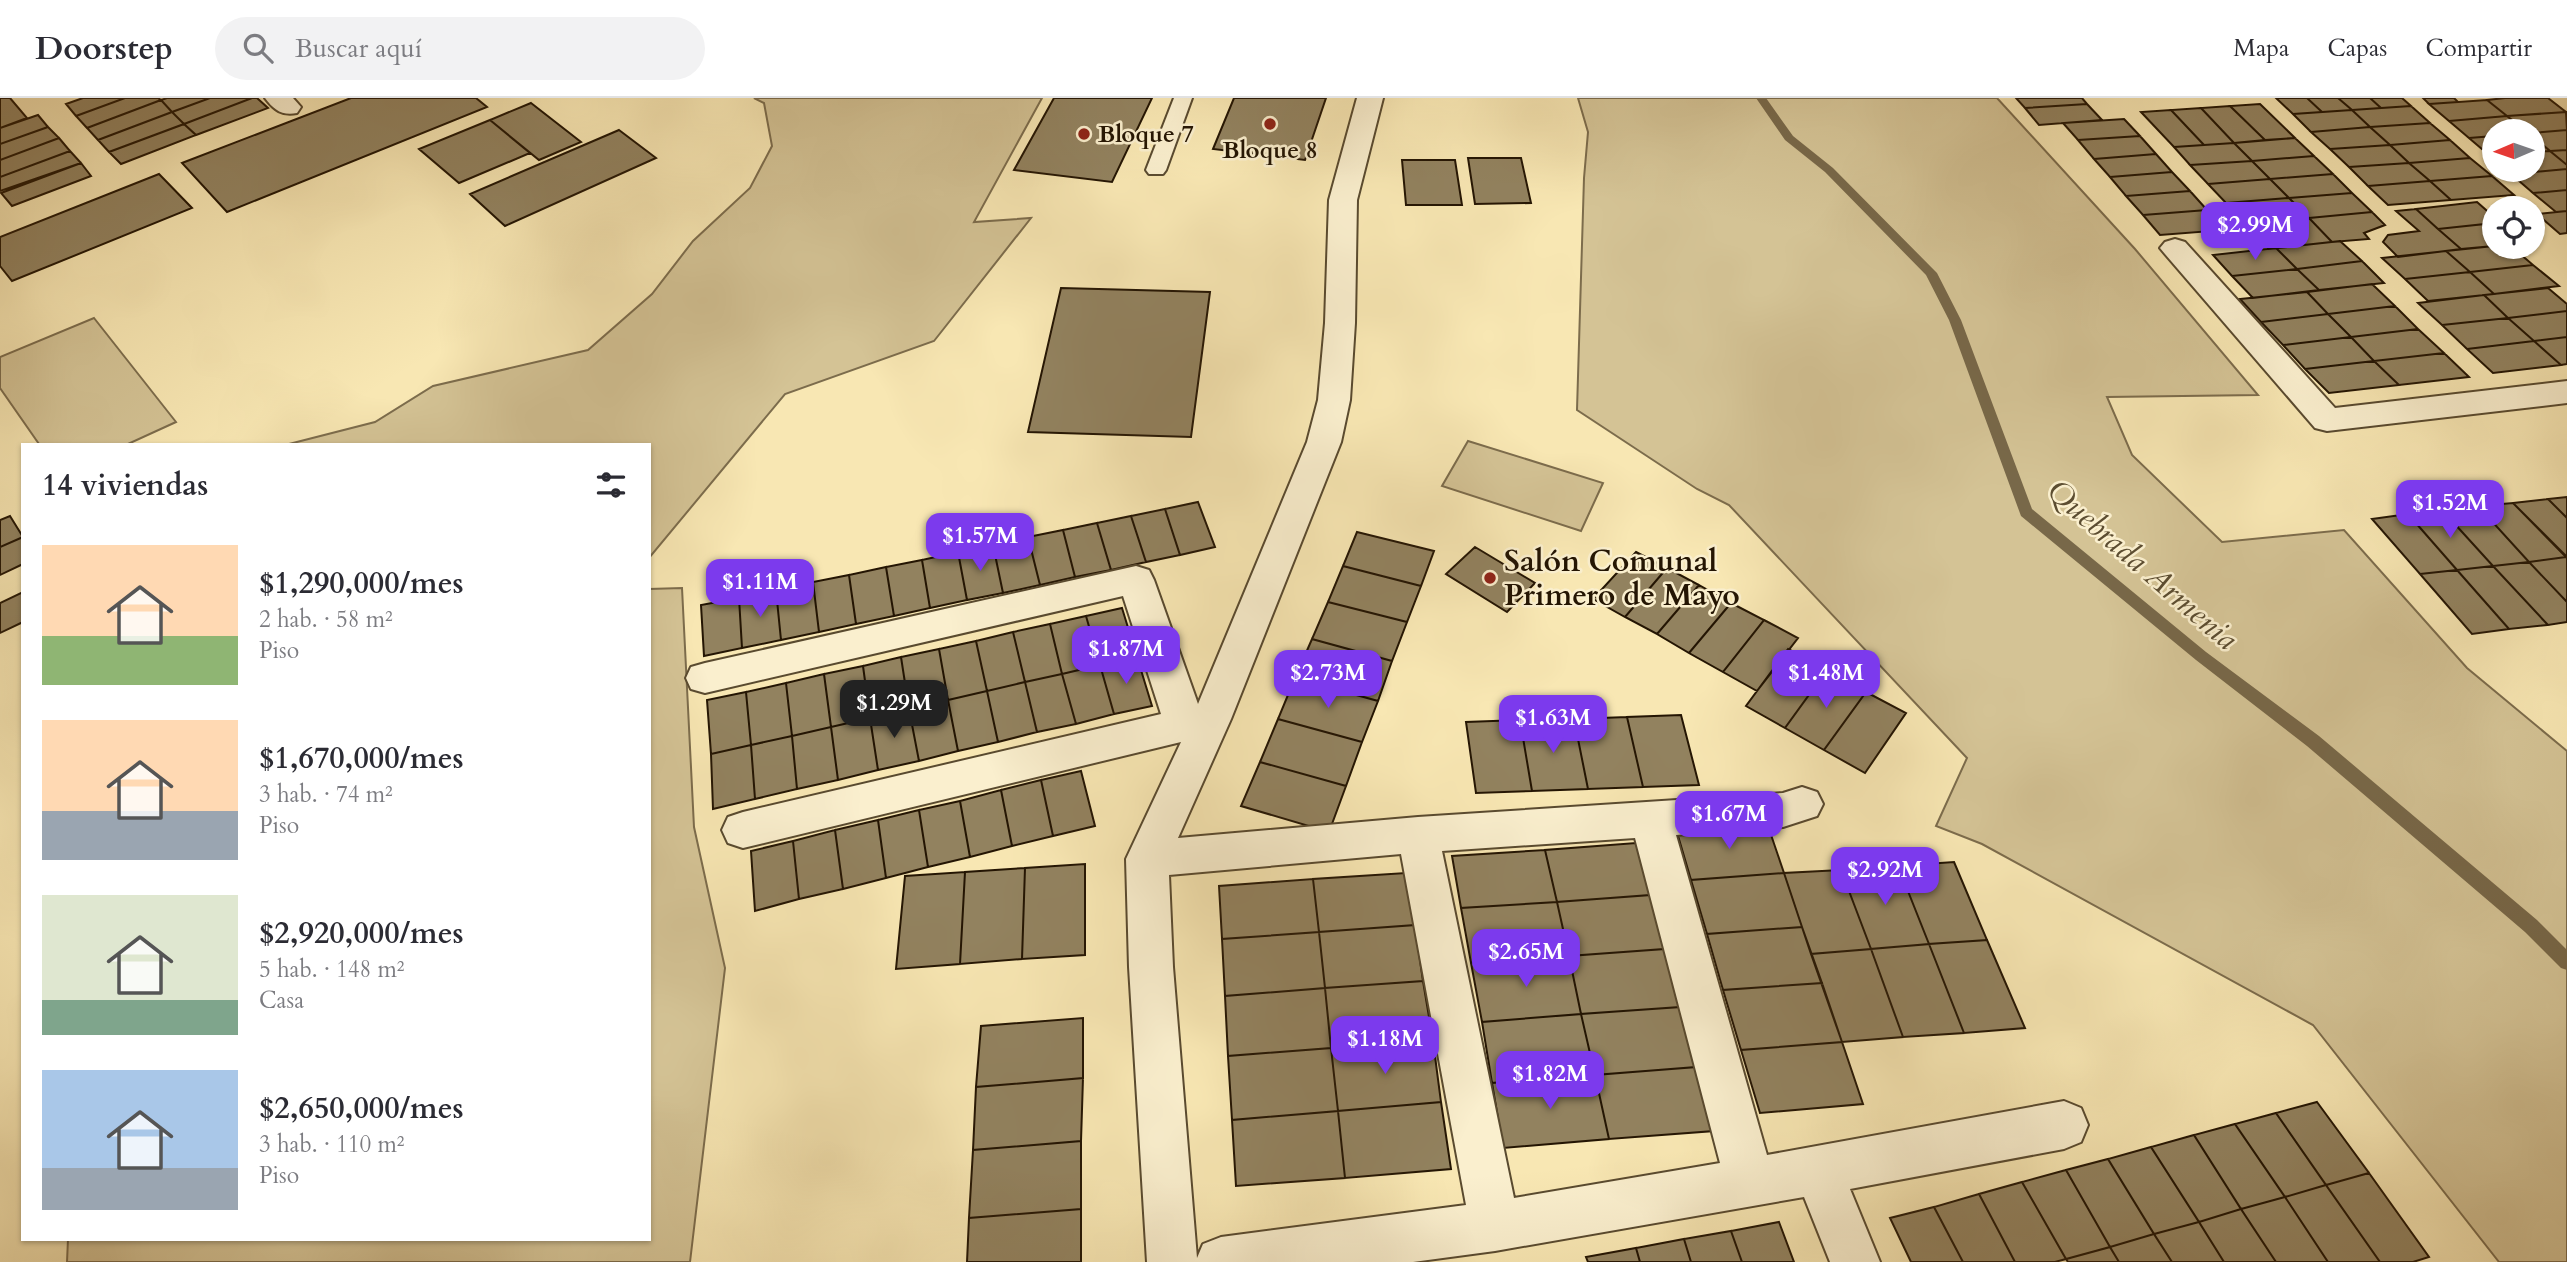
<!DOCTYPE html>
<html lang="es">
<meta charset="utf-8">
<style>
body{margin:0;font-family:Cardo,serif;background:#f2f2f3;color:#2b2b33;height:100vh;display:flex;flex-direction:column;font-size:26px;white-space:nowrap}
*{box-sizing:border-box;margin:0}
p{font-size:23px;color:#7c7c81}
.icon{flex:none;width:38px;height:38px;fill:none;stroke:currentColor;stroke-width:2;stroke-linecap:round;stroke-linejoin:round}
.map{position:relative;flex:1;overflow:hidden}
.drawer{position:absolute;left:21px;top:345px;width:630px;height:798px;display:flex;flex-direction:column;background:#fff;border-radius:0px;box-shadow:0 2px 5px #0004}
.drawer>*{flex:none}
.needle{width:46px;rotate:268deg}
.tools{position:absolute;left:2482px;top:21px;display:grid;gap:14px}
.tools a{display:grid;place-items:center;width:63px;height:63px;border-radius:50%;background:#fff;box-shadow:0 2px 5px #0004;font-size:35px}
.price{position:absolute;translate:-50% -60px;padding:0 16px;border-radius:14px;background:#7c3aed;color:#fff;font-size:23px;line-height:46px;filter:drop-shadow(0 2px 4px #0008)}
.price::after{content:'';position:absolute;left:50%;top:42px;width:21px;height:16px;margin-left:-10px;background:inherit;clip-path:polygon(0 0,100% 0,50% 100%)}
.price.current{background:#222;color:#fff}
ul{padding:0;list-style:none}
li{display:flex;align-items:center;gap:21px;height:175px;padding:0 21px}
li span{display:grid;place-items:center;flex:none;width:196px;height:140px;border-radius:0px;color:#555}
li>.icon{margin-inline-start:auto}
span .icon{width:84px;height:84px;fill:#fffc;stroke-width:1}
li b{font-size:30px}
h2{display:flex;justify-content:space-between;align-items:center;height:84px;padding:0 21px;font-size:30px}
header{display:flex;align-items:center;gap:42px;box-sizing:border-box;height:98px;padding:0 35px;background:#fff;border-bottom:2px solid #e1e1e2}
header strong{font-size:33px}
nav{display:flex;gap:38px;margin-inline-start:auto;font-size:24px}
.search{width:490px;height:63px;background:#f2f2f3;display:flex;align-items:center;gap:18px;box-sizing:border-box;padding:0 24px;border-radius:38px;color:#7c7c81;font-size:26px}
.map>svg:first-child{display:block}
</style>
<header>
<strong>Doorstep</strong>
<div class="search"><svg class="icon" aria-label="search" viewBox="0 0 24 24"><circle cx="10" cy="10" r="6"/><path d="M15 15l6 6"/></svg>Buscar aquí</div>
<nav><a>Mapa</a><a>Capas</a><a>Compartir</a></nav>
</header>
<div class="map">
<svg width="2567" height="1164" viewBox="0 0 2567 1164">
<rect width="100%" height="100%" fill="#f8e7b3"/>
<filter id="stains"><feTurbulence type="fractalNoise" baseFrequency=".00286" numOctaves="4"/><feColorMatrix values="0 0 0 0 .2 0 0 0 0 .09 0 0 0 0 .02 0 0 0 .5 -.17"/></filter>
<radialGradient id="worn" r=".72"><stop offset=".6" stop-color="#630" stop-opacity="0"/><stop offset="1" stop-color="#630" stop-opacity=".3"/></radialGradient>
<path fill="#d4c395" stroke="#7c6c4c" stroke-width="2" d="M754,0H1042L974,124L1031,120L934,243L785,296L649,460V346H289L375,324L433,288L588,252L652,196L693,143L750,90L772,48L764,5Z
M1578,0H1997L2135,151L2258,297L2107,299L2132,357L2222,444L2344,432L2467,570L2567,653V1164H2499L2313,927L1982,746L1936,728L1967,660L1729,407L1697,391L1577,312L1584,80L1588,34Z
M94,220L176,324L128,346H39L0,290V259Z
M1468,343L1603,385L1581,433L1442,388Z
M682,490L694,729L725,870L690,1164H67L68,1141H649V491Z"/>
<g fill="none" stroke-linecap="round" stroke-linejoin="round">
<path fill="#786849" fill-rule="evenodd" d="M1756,0H1766L1793,38L1833,70L1937,175L1961,222L2032,411L2206,554L2319,638L2537,822L2567,852V872L2561,870L2525,834L2307,648L2196,562L2021,418L1949,222L1926,177L1825,74L1785,42Z"/>
</g>
<path fill="#92825f" stroke="#241503" stroke-width="2" d="M0,0H10L27,20L0,30Z
M83,0H125L76,18L66,6Z
M125,0H158L161,2L87,30L76,18Z
M167,0H210L172,14L161,2Z
M210,0H252L184,26L172,14Z
M252,0H257L268,10L196,37L184,26Z
M351,0H476L487,9L227,114L182,65Z
M1054,0H1152L1112,84L1014,72Z
M1234,0H1326L1305,62L1213,51Z
M2016,0H2082L2087,6L2025,10Z
M2276,0H2307L2322,14L2293,16Z
M2307,0H2338L2352,12L2322,14Z
M2338,0H2370L2381,10L2352,12Z
M2370,0H2402L2411,8L2381,10Z
M2423,0H2454L2458,4L2429,6Z
M2505,0H2548L2566,14L2507,18L2487,2Z
M161,2L172,14L98,42L87,30Z
M2487,2L2507,18L2449,23L2429,6Z
M531,5L581,44L539,62L490,22Z
M2087,6L2102,22L2039,27L2025,10Z
M2260,6L2295,40L2265,42L2230,8Z
M2230,8L2265,42L2234,45L2201,10Z
M2411,8L2430,25L2370,29L2352,12Z
M2201,10L2234,45L2204,47L2171,12Z
M2171,12L2204,47L2174,49L2141,14Z
M2352,12L2370,29L2311,34L2293,16Z
M172,14L184,26L109,54L98,42Z
M2566,14L2567,32L2532,35L2526,33L2507,18Z
M38,17L48,29L0,46V30Z
M2507,18L2526,33H2494V38L2469,40L2449,23Z
M2124,21L2140,38L2078,42L2063,25Z
M490,22L530,55L459,85L419,51Z
M2430,25L2450,42L2390,47L2370,29Z
M184,26L196,37L121,66L109,54Z
M48,29L59,40L0,62V46Z
M2370,29L2390,47L2330,51L2311,34Z
M619,32L656,60L505,128L470,96Z
M2567,32V52L2550,53L2532,38V35Z
M2140,38L2156,56L2094,61L2078,42Z
M2494,38V57L2490,58L2469,40Z
M2532,38L2550,53L2532,54Z
M59,40L70,53L0,79V62Z
M2295,40L2314,58L2252,63L2234,45Z
M2450,42L2470,60L2409,65L2390,47Z
M2234,45L2252,63L2190,67L2174,49Z
M2390,47L2409,65L2349,69L2330,51Z
M2567,52V67L2550,53Z
M70,53L81,65L0,93V79Z
M2550,53L2567,67V71L2511,76L2506,72H2532V54Z
M2156,56L2172,74L2110,79L2094,61Z
M2314,58L2333,76L2270,81L2252,63Z
M1468,60H1521L1531,105L1475,106Z
M2470,60L2492,78L2430,83L2409,65Z
M1402,62H1455L1462,107H1406Z
M2252,63L2270,81L2208,86L2190,67Z
M81,65L91,78L12,108L1,95Z
M2409,65L2430,83L2368,88L2349,69Z
M2567,71V92L2533,95L2511,76Z
M2172,74L2190,93L2126,98L2110,79Z
M159,76L192,110L12,183L0,168V139Z
M2333,76L2352,95L2289,100L2270,81Z
M2492,78L2514,97L2451,102L2430,83Z
M2270,81L2289,100L2226,105L2208,86Z
M2430,83L2451,102L2388,107L2368,88Z
M2567,92V113L2556,114L2533,95Z
M2190,93L2207,112L2143,117L2126,98Z
M2352,95L2372,114L2309,120L2289,100Z
M2289,100L2309,120L2244,125L2226,105Z
M2477,104L2494,119V125L2438,131L2416,111Z
M2416,111L2438,131L2461,151L2398,159L2383,144L2388,137L2419,133L2396,113Z
M2207,112L2225,132L2160,137L2143,117Z
M2567,113V135L2560,136L2537,116Z
M2372,114L2385,127L2364,135L2369,141L2332,144L2309,120Z
M2309,120L2332,144L2269,151L2244,125Z
M2494,125V148L2461,151L2438,131Z
M2340,143L2362,163L2297,171L2276,150Z
M2494,148L2512,149L2533,167L2470,174L2446,153Z
M2276,150L2297,171L2232,178L2213,157Z
M2446,153L2470,174L2405,181L2382,160Z
M2362,163L2384,185L2319,192L2297,171Z
M2533,167L2559,188L2494,196L2470,174Z
M2297,171L2319,192L2253,200L2232,178Z
M2470,174L2494,196L2428,203L2405,181Z
M2372,186L2395,208L2328,216L2307,194Z
M1061,190L1210,194L1191,339L1028,334Z
M2548,190L2567,206V213L2508,220L2484,197Z
M2307,194L2328,216L2261,224L2240,201Z
M2484,197L2508,220L2442,227L2418,205Z
M2395,208L2418,231L2351,239L2328,216Z
M2567,213V239L2534,243L2508,220Z
M2328,216L2351,239L2283,247L2261,224Z
M2508,220L2534,243L2467,251L2442,227Z
M2418,231L2444,255L2374,263L2351,239Z
M2351,239L2374,263L2305,271L2283,247Z
M2567,239V266L2561,267L2534,243Z
M2534,243L2561,267L2493,275L2467,251Z
M2444,255L2469,279L2399,287L2374,263Z
M2374,263L2399,287L2329,295L2305,271Z
M2567,399V420L2548,401Z
M2548,401L2567,420V459L2513,405Z
M1198,404L1215,449L1180,457L1165,411Z
M2513,405L2566,459L2529,464L2478,408Z
M2478,408L2529,464L2493,468L2443,413Z
M1165,411L1180,457L1146,464L1131,418Z
M2443,413L2493,468L2457,472L2408,416Z
M2408,416L2457,472L2420,476L2372,421Z
M10,418L23,439L0,449V422Z
M1131,418L1146,464L1111,472L1097,425Z
M1097,425L1111,472L1075,479L1063,432Z
M1063,432L1075,479L1040,487L1028,439Z
M1357,434L1434,453L1421,488L1343,468Z
M23,439V466L0,477V449Z
M1028,439L1040,487L1003,495L993,447Z
M993,447L1003,495L967,502L958,454Z
M1475,449L1535,485L1507,514L1446,476Z
M958,454L967,502L930,510L922,462Z
M1636,454L1667,470L1625,519L1593,501Z
M2566,459L2567,460V504L2529,464Z
M922,462L930,510L894,518L886,469Z
M2529,464L2567,504V524L2548,527L2493,468Z
M1343,468L1421,488L1407,524L1328,504Z
M2493,468L2548,527L2509,531L2457,472Z
M886,469L894,518L856,526L849,477Z
M1667,470L1699,487L1657,536L1625,519Z
M2457,472L2509,531L2472,536L2420,476Z
M849,477L856,526L819,534L813,484Z
M813,484L819,534L781,542L776,492Z
M1699,487L1731,505L1689,555L1657,536Z
M776,492L781,542L742,550L739,500Z
M23,494V524L0,535V505Z
M739,500L742,550L704,558L701,507Z
M1328,504L1407,524L1392,563L1312,541Z
M1731,505L1764,522L1723,574L1689,555Z
M1122,510L1137,559L1100,567L1086,518Z
M1086,518L1100,567L1062,576L1050,526Z
M1764,522L1798,540L1757,593L1723,574Z
M1050,526L1062,576L1025,584L1013,534Z
M1013,534L1025,584L987,593L976,543Z
M1312,541L1392,563L1378,603L1295,580Z
M976,543L987,593L948,602L939,551Z
M939,551L948,602L909,611L901,559Z
M1788,551L1827,572L1785,630L1746,608Z
M901,559L909,611L870,620L863,568Z
M1137,559L1152,608L1114,616L1100,567Z
M1100,567L1114,616L1076,626L1062,576Z
M863,568L870,620L831,629L824,576Z
M1827,572L1866,594L1824,652L1785,630Z
M824,576L831,629L792,638L786,585Z
M1062,576L1076,626L1037,634L1025,584Z
M1295,580L1378,603L1362,644L1278,621Z
M1025,584L1037,634L998,644L987,593Z
M786,585L792,638L751,647L746,594Z
M987,593L998,644L958,653L948,602Z
M746,594L751,647L711,656L707,602Z
M1866,594L1906,615L1865,675L1824,652Z
M948,602L958,653L919,663L909,611Z
M909,611L919,663L878,672L870,620Z
M1681,617L1699,687L1643,689L1627,619Z
M1627,619L1643,689L1588,691L1574,621Z
M870,620L878,672L838,682L831,629Z
M1278,621L1362,644L1346,688L1260,664Z
M1574,621L1588,691L1532,693L1520,622Z
M1520,622L1532,693L1476,695L1466,624Z
M831,629L838,682L797,691L792,638Z
M792,638L797,691L755,701L751,647Z
M751,647L755,701L713,711L711,656Z
M1260,664L1346,688L1329,734L1241,708Z
M1081,673L1095,728L1053,738L1041,682Z
M1041,682L1053,738L1012,748L1001,692Z
M1001,692L1012,748L970,759L960,703Z
M960,703L970,759L928,769L919,712Z
M919,712L928,769L886,780L878,722Z
M878,722L886,780L843,791L835,732Z
M1767,725L1784,775L1691,782L1676,731Z
M835,732L843,791L799,801L793,743Z
M793,743L799,801L755,813L751,753Z
M1636,745L1650,797L1557,804L1545,752Z
M1545,752L1557,804L1461,810L1452,758Z
M1954,764L1987,842L1929,846L1898,768Z
M1085,766V857L1022,861L1025,770Z
M1898,768L1929,846L1871,851L1841,772Z
M1025,770L1022,861L960,866L965,774Z
M1841,772L1871,851L1811,856L1784,775Z
M965,774L960,866L896,871L905,778Z
M1406,775L1415,827L1319,834L1313,781Z
M1784,775L1802,829L1707,836L1691,782Z
M1313,781L1319,834L1222,841L1219,788Z
M1650,797L1664,851L1569,858L1557,804Z
M1557,804L1569,858L1471,865L1461,810Z
M1415,827L1423,883L1325,890L1319,834Z
M1802,829L1822,885L1723,892L1707,836Z
M1319,834L1325,890L1225,898L1222,841Z
M1987,842L2025,930L1964,935L1929,846Z
M1929,846L1964,935L1903,939L1871,851Z
M1664,851L1680,909L1581,916L1569,858Z
M1871,851L1903,939L1842,944L1811,856Z
M1569,858L1581,916L1482,924L1471,865Z
M1423,883L1433,943L1331,950L1325,890Z
M1822,885L1842,944L1741,952L1723,892Z
M1325,890L1331,950L1228,958L1225,898Z
M1680,909L1696,969L1595,977L1581,916Z
M1581,916L1595,977L1492,985L1482,924Z
M1083,920V980L976,989L981,928Z
M1433,943L1441,1004L1338,1013L1331,950Z
M1842,944L1863,1006L1760,1015L1741,952Z
M1331,950L1338,1013L1232,1022L1228,958Z
M1696,969L1714,1033L1609,1041L1595,977Z
M1595,977L1609,1041L1503,1050L1492,985Z
M1083,980L1081,1043L973,1052L976,989Z
M1441,1004L1451,1071L1345,1080L1338,1013Z
M2317,1004L2369,1075L2326,1087L2276,1015Z
M1338,1013L1345,1080L1236,1088L1232,1022Z
M2276,1015L2326,1087L2285,1099L2235,1026Z
M2235,1026L2285,1099L2241,1111L2194,1037Z
M2194,1037L2241,1111L2199,1124L2151,1049Z
M1081,1043V1111L969,1120L973,1052Z
M2151,1049L2199,1124L2154,1136L2108,1061Z
M2108,1061L2154,1136L2110,1149L2066,1072Z
M2066,1072L2110,1149L2066,1161L2022,1084Z
M2369,1075L2429,1159L2413,1164H2380L2326,1087Z
M2022,1084L2066,1161L2055,1164H2015L1979,1096Z
M2326,1087L2380,1164H2328L2285,1099Z
M1979,1096L2015,1164H1963L1934,1109Z
M2285,1099L2328,1164H2276L2241,1111Z
M1934,1109L1963,1164H1911L1890,1120Z
M1081,1111V1164H967L969,1120Z
M2241,1111L2276,1164H2224L2199,1124Z
M1779,1124L1794,1164H1742L1731,1133Z
M2199,1124L2224,1164H2172L2154,1136Z
M1731,1133L1742,1164H1691L1684,1141Z
M2154,1136L2172,1164H2119L2110,1149Z
M1684,1141L1691,1164H1640L1636,1150Z
M2110,1149L2119,1164H2068L2066,1161Z
M1636,1150L1640,1164H1588L1586,1159Z"/>
<g fill="none" stroke-linecap="round" stroke-linejoin="round">
<defs>
<path id="service" d="M1174,0H1192L1166,72L1163,76H1149L1146,72Z"/>
<path id="minor" d="M265,0H293L301,9L297,15C282,18 274,12 265,0Z
M1357,0H1383L1357,102L1355,225L1350,302L1341,344L1231,621L1178,740L1418,719L1783,695L1802,689L1817,694L1823,706L1817,718L1783,729L1676,737L1767,1057L2064,1003L2081,1010L2088,1027L2081,1044L2064,1051L1850,1091L1880,1164H1830L1804,1099L1495,1153L1413,1164H1147L1129,869L1126,761L1181,644L743,750L728,745L722,732L728,719L743,714L1161,616L1123,498L705,595L691,591L686,580L691,569L705,565L1136,468L1149,472L1154,482L1198,606L1307,344L1318,302L1325,225L1329,102ZM1635,740L1720,1065L1514,1100L1442,753ZM1401,756L1466,1107L1221,1139L1203,1146L1197,1160L1173,869L1169,777Z
M2175,141L2185,144L2335,310L2567,283V305L2327,333L2315,330L2165,156L2160,150L2165,144Z"/>
</defs>
<use href="#service" stroke="#594a2f" stroke-width="4"/>
<use href="#minor" stroke="#594a2f" stroke-width="4"/>
<use href="#service" fill="#faefce" fill-rule="evenodd"/>
<use href="#minor" fill="#faefce" fill-rule="evenodd"/>
</g>
<g fill="#8f2418" stroke="#faefce" stroke-width="2.5">
<circle cx="1270" cy="26" r="7"/>
<circle cx="1084" cy="36" r="7"/>
<circle cx="1490" cy="480" r="7"/>
</g>
<g text-anchor="middle" dominant-baseline="central" stroke-width="5" stroke-linejoin="round" paint-order="stroke">
<g font-size="24" font-weight="bold" fill="#241503" stroke="#faefce" text-anchor="start">
<text x="1098" y="36">Bloque 7</text>
<text x="1270" y="52" text-anchor="middle">Bloque 8</text>
</g>
<g font-size="30" font-weight="bold" fill="#241503" stroke="#faefce" text-anchor="start">
<text x="1504" y="463">Salón Comunal<tspan x="1504" dy="34">Primero de Mayo</tspan></text>
</g>
<g font-size="32" font-style="italic" fill="#5c4d31" stroke="#faefce">
<text transform="translate(2142 467) rotate(41)">Quebrada Armenia</text>
</g>
</g>
<rect width="100%" height="100%" filter="url(#stains)"/>
<rect width="100%" height="100%" fill="url(#worn)"/>
</svg>
<div class="tools">
<a><svg class="needle" viewBox="-14 -14 28 28"><path d="M0-13l5 13h-10z" fill="#e53935"/><path d="M0 13l5-13h-10z" fill="#7c7c81"/></svg></a>
<a><svg class="icon" aria-label="locate" viewBox="0 0 24 24"><circle cx="12" cy="12" r="6"/><path d="M12 2v4M12 18v4M2 12h4M18 12h4"/></svg></a>
</div>
<b class="price" style="left:2255px;top:164px">$2.99M</b>
<b class="price" style="left:2450px;top:442px">$1.52M</b>
<b class="price" style="left:980px;top:475px">$1.57M</b>
<b class="price" style="left:760px;top:521px">$1.11M</b>
<b class="price" style="left:1126px;top:588px">$1.87M</b>
<b class="price" style="left:1328px;top:612px">$2.73M</b>
<b class="price" style="left:1826px;top:612px">$1.48M</b>
<b class="price current" style="left:894px;top:642px">$1.29M</b>
<b class="price" style="left:1553px;top:657px">$1.63M</b>
<b class="price" style="left:1729px;top:753px">$1.67M</b>
<b class="price" style="left:1885px;top:809px">$2.92M</b>
<b class="price" style="left:1526px;top:891px">$2.65M</b>
<b class="price" style="left:1385px;top:978px">$1.18M</b>
<b class="price" style="left:1550px;top:1013px">$1.82M</b>
<section class="drawer">
<h2>14 viviendas<svg class="icon" aria-label="filters" viewBox="0 0 24 24"><path d="M4 7h16M4 17h16"/><circle cx="9" cy="7" r="2"/><circle cx="15" cy="17" r="2"/></svg></h2>
<ul>
<li><span style="background:linear-gradient(#ffd9b3 65%,#8fb573 0)"><svg class="icon" aria-label="home" viewBox="0 0 24 24"><path d="M3 11l9-7 9 7M6 9v11h12V9"/></svg></span><div><b>$1,290,000/mes</b><p>2 hab. · 58 m²</p><p>Piso</p></div></li>
<li><span style="background:linear-gradient(#ffd9b3 65%,#9aa5b1 0)"><svg class="icon" aria-label="home" viewBox="0 0 24 24"><path d="M3 11l9-7 9 7M6 9v11h12V9"/></svg></span><div><b>$1,670,000/mes</b><p>3 hab. · 74 m²</p><p>Piso</p></div></li>
<li><span style="background:linear-gradient(#dfe7d0 75%,#7fa58c 0)"><svg class="icon" aria-label="home" viewBox="0 0 24 24"><path d="M3 11l9-7 9 7M6 9v11h12V9"/></svg></span><div><b>$2,920,000/mes</b><p>5 hab. · 148 m²</p><p>Casa</p></div></li>
<li><span style="background:linear-gradient(#a9c7e8 70%,#9aa5b1 0)"><svg class="icon" aria-label="home" viewBox="0 0 24 24"><path d="M3 11l9-7 9 7M6 9v11h12V9"/></svg></span><div><b>$2,650,000/mes</b><p>3 hab. · 110 m²</p><p>Piso</p></div></li>
</ul>
</section>
</div>
